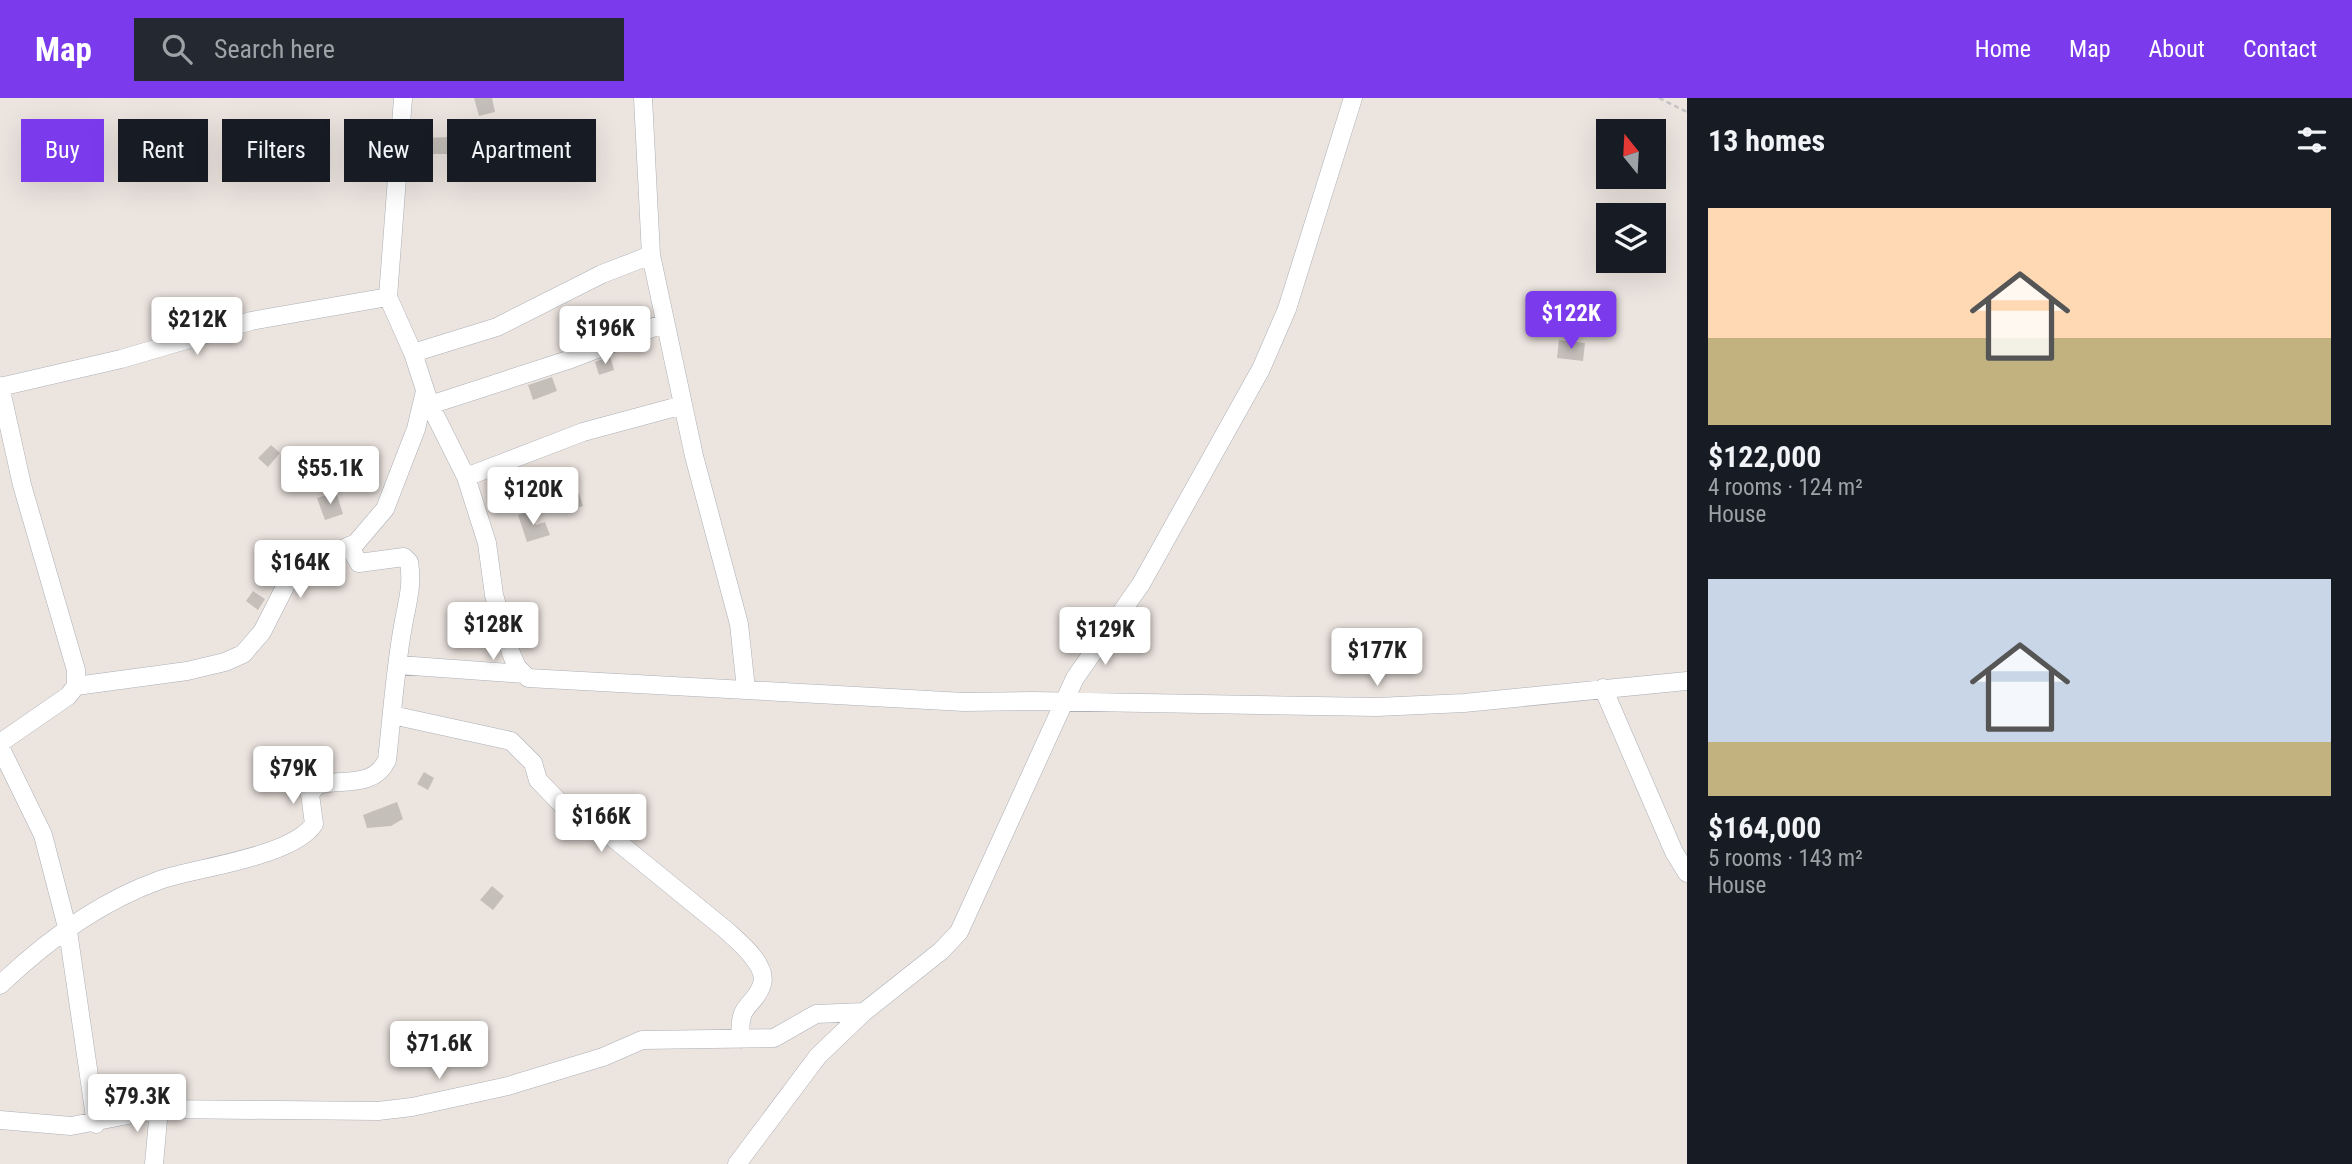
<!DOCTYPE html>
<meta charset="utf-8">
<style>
body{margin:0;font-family:"Roboto Condensed",sans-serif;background:#242831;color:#f1f3f6;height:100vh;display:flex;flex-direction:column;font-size:26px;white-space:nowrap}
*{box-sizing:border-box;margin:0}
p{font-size:23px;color:#9ea1a6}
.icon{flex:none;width:38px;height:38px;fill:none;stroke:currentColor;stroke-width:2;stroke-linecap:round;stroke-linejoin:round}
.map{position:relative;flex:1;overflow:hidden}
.drawer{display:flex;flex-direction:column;background:#171b24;width:665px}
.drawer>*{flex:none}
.banner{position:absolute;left:21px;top:21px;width:665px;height:63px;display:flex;gap:14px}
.needle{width:46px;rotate:342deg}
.controls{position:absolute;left:1596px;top:21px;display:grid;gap:14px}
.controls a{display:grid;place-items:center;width:70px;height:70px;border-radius:0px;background:#171b24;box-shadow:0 7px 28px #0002;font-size:35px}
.price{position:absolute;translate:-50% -60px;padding:0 16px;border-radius:7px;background:#fff;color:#222;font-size:23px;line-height:46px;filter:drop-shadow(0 2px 4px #0008)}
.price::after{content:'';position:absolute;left:50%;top:42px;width:21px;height:16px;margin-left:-10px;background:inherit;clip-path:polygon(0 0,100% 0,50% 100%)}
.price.on{background:#7c3aed;color:#fff}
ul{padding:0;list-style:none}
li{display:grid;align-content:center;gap:14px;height:371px;padding:0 21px}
li span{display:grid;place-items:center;height:217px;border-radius:0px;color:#555}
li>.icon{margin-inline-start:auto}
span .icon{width:126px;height:126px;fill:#fffc;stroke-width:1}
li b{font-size:30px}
h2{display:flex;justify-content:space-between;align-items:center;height:84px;padding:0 21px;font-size:30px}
.tag{padding:0 24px;border-radius:0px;background:#171b24;box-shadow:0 7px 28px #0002;font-size:24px;line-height:63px}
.tag.on{background:#7c3aed;color:#fff}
header{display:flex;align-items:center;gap:42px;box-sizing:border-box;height:98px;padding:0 35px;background:#7c3aed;color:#fff}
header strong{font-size:33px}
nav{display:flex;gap:38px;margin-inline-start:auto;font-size:24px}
.search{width:490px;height:63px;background:#242831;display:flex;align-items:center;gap:18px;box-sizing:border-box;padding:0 24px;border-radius:0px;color:#9ea1a6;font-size:26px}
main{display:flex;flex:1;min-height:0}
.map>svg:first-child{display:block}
</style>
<header>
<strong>Map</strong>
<div class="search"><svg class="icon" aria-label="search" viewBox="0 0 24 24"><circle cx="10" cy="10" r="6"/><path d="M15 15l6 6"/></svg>Search here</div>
<nav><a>Home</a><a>Map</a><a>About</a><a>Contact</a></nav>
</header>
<main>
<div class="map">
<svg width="1687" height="1066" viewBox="0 0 1687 1066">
<rect width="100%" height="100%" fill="#ece4df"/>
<path fill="#c5bfba" d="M474,0H492L495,14L479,18Z
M450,39V56H421V40Z
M1559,242L1585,245L1583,263L1557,260Z
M610,258L614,272L599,277L595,264Z
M552,279L557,293L533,302L528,287Z
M271,347L280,355L268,369L258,360Z
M336,394L343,416L325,422L317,400Z
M579,395L583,408L569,412L565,399Z
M530,412L536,427L545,424L550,437L527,444L518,417Z
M253,493L265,501L258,512L246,503Z
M424,674L434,680L428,692L417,686Z
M397,704L403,721L391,728L367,730L363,717Z
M492,788L504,798L493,812L480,802Z"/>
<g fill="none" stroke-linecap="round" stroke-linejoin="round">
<defs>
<path id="minor" d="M403,0L388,199L413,255L430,307L466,379L487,445L494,497L511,555L517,569L528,580L964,604L1032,603L1377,609L1464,605L1687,583
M643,0L651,157L694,358L739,526L746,591
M413,255L497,229L602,176L651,157
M0,288L22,387L76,572V588L68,598L0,645
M0,289L121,261L251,223L388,199
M430,307L568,262L665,225
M466,379L583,334L683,307
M399,567L524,576
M76,588L187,573L225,564L243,556L262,534L289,481L319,461L356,445L385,411L416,331L425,293
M1603,590L1674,754L1687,775
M392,617L511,643L533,665L538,682L568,713L597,727L726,832C738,843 768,867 762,886C755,910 737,903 741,941
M0,649L43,737L68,833L96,1026
M0,887C45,844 101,803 160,782C198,769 292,759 314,726L310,696L317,687C343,680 373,691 387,662C392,618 395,572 403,528C407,505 413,488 409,464L404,459L359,465L350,450
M0,1022L71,1028L159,1011L378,1013L412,1009L508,988L603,959L642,942L774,940L816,916L864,914
M154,1066L159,1011
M737,1066L818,958L864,914L941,853L959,834L1075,580L1141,486L1261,271L1287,211L1353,0"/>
</defs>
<use href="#minor" stroke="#abafb6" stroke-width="19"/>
<path stroke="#c4c4c4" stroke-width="2.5" stroke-dasharray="5 3.5" stroke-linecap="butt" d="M1659,0L1687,14"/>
<use href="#minor" stroke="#fff" stroke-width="18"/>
</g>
</svg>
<div class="controls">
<a><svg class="needle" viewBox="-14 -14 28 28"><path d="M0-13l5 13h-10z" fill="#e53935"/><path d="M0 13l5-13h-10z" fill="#9ea1a6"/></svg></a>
<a><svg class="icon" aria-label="layers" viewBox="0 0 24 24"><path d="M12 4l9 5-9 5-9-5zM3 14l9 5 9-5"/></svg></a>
</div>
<b class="price on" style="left:1571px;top:253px">$122K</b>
<b class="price" style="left:197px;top:259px">$212K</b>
<b class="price" style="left:605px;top:268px">$196K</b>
<b class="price" style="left:330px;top:408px">$55.1K</b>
<b class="price" style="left:533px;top:429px">$120K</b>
<b class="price" style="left:300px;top:502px">$164K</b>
<b class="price" style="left:493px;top:564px">$128K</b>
<b class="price" style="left:1105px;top:569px">$129K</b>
<b class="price" style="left:1377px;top:590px">$177K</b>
<b class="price" style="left:293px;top:708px">$79K</b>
<b class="price" style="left:601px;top:756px">$166K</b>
<b class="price" style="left:439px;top:983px">$71.6K</b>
<b class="price" style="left:137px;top:1036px">$79.3K</b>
<div class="banner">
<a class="tag on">Buy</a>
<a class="tag">Rent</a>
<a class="tag">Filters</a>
<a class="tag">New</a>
<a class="tag">Apartment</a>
</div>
</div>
<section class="drawer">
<h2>13 homes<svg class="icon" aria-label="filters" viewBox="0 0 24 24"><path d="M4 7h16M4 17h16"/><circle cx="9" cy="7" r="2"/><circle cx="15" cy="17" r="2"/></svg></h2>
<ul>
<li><span style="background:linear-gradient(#ffd9b3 60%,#c2b280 0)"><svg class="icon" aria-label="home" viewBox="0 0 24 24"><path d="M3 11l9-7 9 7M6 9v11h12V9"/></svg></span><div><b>$122,000</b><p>4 rooms · 124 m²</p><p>House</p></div></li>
<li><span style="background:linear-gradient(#c9d6e8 75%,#c2b280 0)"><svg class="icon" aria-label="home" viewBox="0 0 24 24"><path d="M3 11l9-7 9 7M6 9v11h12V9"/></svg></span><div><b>$164,000</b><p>5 rooms · 143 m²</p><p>House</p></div></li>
</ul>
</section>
</main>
